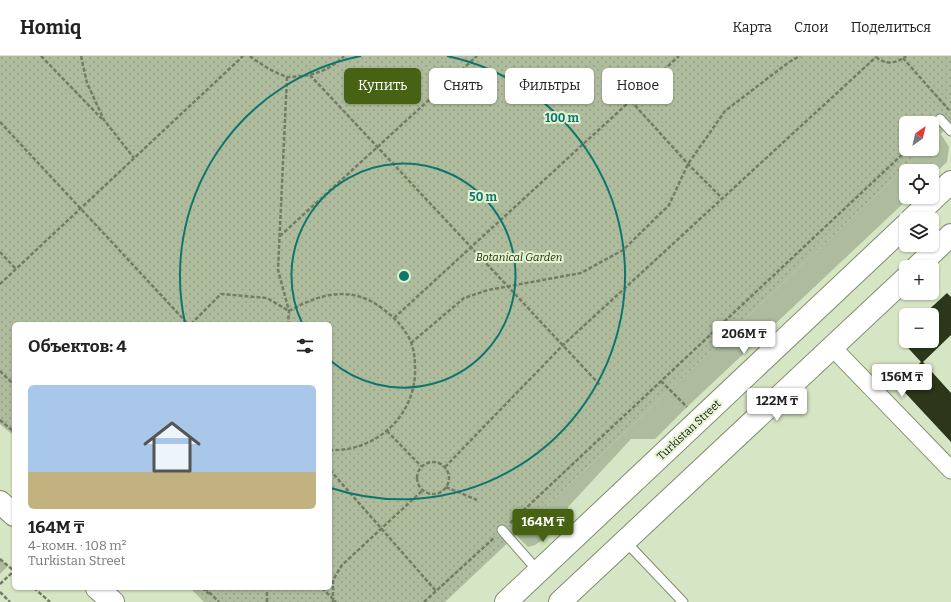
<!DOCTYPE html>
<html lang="ru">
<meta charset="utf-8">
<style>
body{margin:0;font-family:Bitter,serif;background:#f2f2f2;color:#222;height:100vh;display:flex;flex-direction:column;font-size:15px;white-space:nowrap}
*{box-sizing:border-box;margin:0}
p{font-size:13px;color:#767676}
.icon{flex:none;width:22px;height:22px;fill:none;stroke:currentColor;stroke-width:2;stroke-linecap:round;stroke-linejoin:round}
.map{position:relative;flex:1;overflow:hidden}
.drawer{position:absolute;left:12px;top:266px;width:320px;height:268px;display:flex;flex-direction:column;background:#fff;border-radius:6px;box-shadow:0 1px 3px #0004}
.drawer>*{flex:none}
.guide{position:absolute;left:344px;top:12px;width:380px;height:36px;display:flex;gap:8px}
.needle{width:26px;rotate:34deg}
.tools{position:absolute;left:899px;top:60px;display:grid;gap:8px}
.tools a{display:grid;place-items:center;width:40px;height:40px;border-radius:6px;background:#fff;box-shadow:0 1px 3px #0004;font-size:20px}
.price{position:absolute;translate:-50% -34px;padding:0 9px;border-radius:4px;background:#fff;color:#222;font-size:13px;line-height:26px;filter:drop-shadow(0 1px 2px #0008)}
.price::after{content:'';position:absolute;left:50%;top:24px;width:12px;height:9px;margin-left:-6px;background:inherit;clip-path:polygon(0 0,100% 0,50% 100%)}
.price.on{background:#486213;color:#fff}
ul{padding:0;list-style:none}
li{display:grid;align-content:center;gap:8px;height:212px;padding:0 16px}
li span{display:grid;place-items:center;height:124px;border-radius:6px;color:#555}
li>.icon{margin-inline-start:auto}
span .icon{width:72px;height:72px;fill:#fffc;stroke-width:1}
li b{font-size:17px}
h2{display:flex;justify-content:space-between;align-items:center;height:48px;padding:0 16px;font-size:17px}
.tag{padding:0 14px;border-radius:6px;background:#fff;box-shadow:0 1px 3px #0004;font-size:14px;line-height:36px}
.tag.on{background:#486213;color:#fff}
header{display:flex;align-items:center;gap:24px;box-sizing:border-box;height:56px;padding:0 20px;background:#fff;border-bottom:1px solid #e0e0e0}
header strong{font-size:19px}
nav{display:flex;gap:22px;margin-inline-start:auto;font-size:14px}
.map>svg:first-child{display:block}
</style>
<header>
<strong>Homiq</strong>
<nav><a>Карта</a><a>Слои</a><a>Поделиться</a></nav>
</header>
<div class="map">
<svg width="951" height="546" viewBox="0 0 951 546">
<defs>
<pattern id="park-dots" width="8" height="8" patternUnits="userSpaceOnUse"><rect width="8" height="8" fill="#aebc9d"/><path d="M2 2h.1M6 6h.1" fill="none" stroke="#95a186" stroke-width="1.8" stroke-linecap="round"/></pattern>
</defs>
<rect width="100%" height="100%" fill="#d6e5c3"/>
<path fill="#aebc9d" d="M941,78L949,91L947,106L932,120V115H906V141H910L687,351L655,383H631L568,451L567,467L535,489L528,491L516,479L925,93H932V86Z
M0,503L8,510L0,518Z"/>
<path fill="url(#park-dots)" d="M0,0H951V68L932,86V67H906V93H925L445,546H204L190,532H330V268H14V380L0,368Z"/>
<path fill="#2b3718" d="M947,237L951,241V279L923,306L951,337V386L897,328L921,306L899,282L906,275V285H932V259H923Z"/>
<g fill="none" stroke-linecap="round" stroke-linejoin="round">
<defs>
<path id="lane" d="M940,63L951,75
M502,474L538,515
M625,485L683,546"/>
<path id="street" d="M832,291L951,414"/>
<path id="secondary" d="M912,163L951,126
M917,211L951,179
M0,446L14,459
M97,532L113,546
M506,546L906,169
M560,546L906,222"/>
</defs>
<use href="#lane" stroke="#808d6f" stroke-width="11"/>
<use href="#street" stroke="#808d6f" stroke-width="19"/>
<use href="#secondary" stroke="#808d6f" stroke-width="24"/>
<path stroke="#737d66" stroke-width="2.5" stroke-dasharray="4 2" stroke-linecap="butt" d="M41,0L102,63
M81,0L87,27L104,64L134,102
M250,0C260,8 276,18 288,21C293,21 298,20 303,20C320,17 332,12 344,0
M876,1C886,9 896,8 906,0
M903,2L949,54
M310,19L600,329
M287,21L278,214L289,255L288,268
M631,45L688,108L722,142
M0,66L188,268
M280,180L477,0
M0,196L16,213
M0,228L243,0
M394,262L679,0
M191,268L221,238L267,242L289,255C321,237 352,229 383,253C392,260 400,267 406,277C413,286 415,300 415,311C417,359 376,396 330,394
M411,287L464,242L488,234L581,217L623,194L669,149L688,108L725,55L789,6L800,0
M0,315L14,329
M661,325L687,351
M0,364L14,376
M387,375L421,410
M417 422a16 16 0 1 1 32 0a16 16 0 1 1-32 0Z
M445,411L563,289L876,1
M330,414L436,535
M446,431L477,444
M510,467L908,93
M0,503L14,515
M0,528L14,515
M34,532L50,546
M202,532L209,538
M205,532L219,546
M322,532L336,546
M0,536L10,546
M267,546V532
M333,546V524L342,509L423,434
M424,546L495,481"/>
<use href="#lane" stroke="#fff" stroke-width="9"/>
<use href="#street" stroke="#fff" stroke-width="17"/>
<use href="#secondary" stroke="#fff" stroke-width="22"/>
</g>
<g fill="none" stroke="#0f766e" stroke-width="2">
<path d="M302 267A112 112 0 1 1 331 305"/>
<path d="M185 267A224 224 0 0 1 361 0M447 0A224 224 0 1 1 331 432"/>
</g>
<g text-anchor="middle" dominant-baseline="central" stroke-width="4" stroke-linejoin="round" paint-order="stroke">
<g font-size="11" font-style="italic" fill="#223006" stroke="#e3f2d0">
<text x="519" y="201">Botanical Garden</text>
</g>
<g font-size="11" fill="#14190d" stroke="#e3f2d0">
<text transform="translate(689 374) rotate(-43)">Turkistan Street</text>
</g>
</g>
<circle cx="404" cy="220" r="6" fill="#0f766e" stroke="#e3f2d0" stroke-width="2"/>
<g font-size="12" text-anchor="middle" font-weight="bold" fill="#0f766e" stroke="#e3f2d0" stroke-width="4" stroke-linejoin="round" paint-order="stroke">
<text x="562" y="66">100 m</text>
<text x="483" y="145">50 m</text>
</g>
</svg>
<div class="tools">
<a><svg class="needle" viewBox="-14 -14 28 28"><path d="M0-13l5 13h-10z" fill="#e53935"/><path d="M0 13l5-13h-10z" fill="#767676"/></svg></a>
<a><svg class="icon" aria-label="locate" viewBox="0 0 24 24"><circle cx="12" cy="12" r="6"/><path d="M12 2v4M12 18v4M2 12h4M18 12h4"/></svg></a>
<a><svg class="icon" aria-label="layers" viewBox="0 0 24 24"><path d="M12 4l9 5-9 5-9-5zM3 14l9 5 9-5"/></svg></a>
<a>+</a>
<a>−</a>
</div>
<b class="price" style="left:744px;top:299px">206M ₸</b>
<b class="price" style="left:902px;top:342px">156M ₸</b>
<b class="price" style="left:777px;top:366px">122M ₸</b>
<b class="price on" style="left:543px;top:487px">164M ₸</b>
<div class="guide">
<a class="tag on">Купить</a>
<a class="tag">Снять</a>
<a class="tag">Фильтры</a>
<a class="tag">Новое</a>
</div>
<section class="drawer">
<h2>Объектов: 4<svg class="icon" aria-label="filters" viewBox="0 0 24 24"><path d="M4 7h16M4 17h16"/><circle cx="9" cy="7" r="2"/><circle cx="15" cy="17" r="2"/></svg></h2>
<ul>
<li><span style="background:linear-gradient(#a9c7e8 70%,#c2b280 0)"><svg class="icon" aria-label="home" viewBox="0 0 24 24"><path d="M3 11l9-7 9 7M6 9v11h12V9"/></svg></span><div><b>164M ₸</b><p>4-комн. · 108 m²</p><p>Turkistan Street</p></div></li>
</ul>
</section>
</div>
